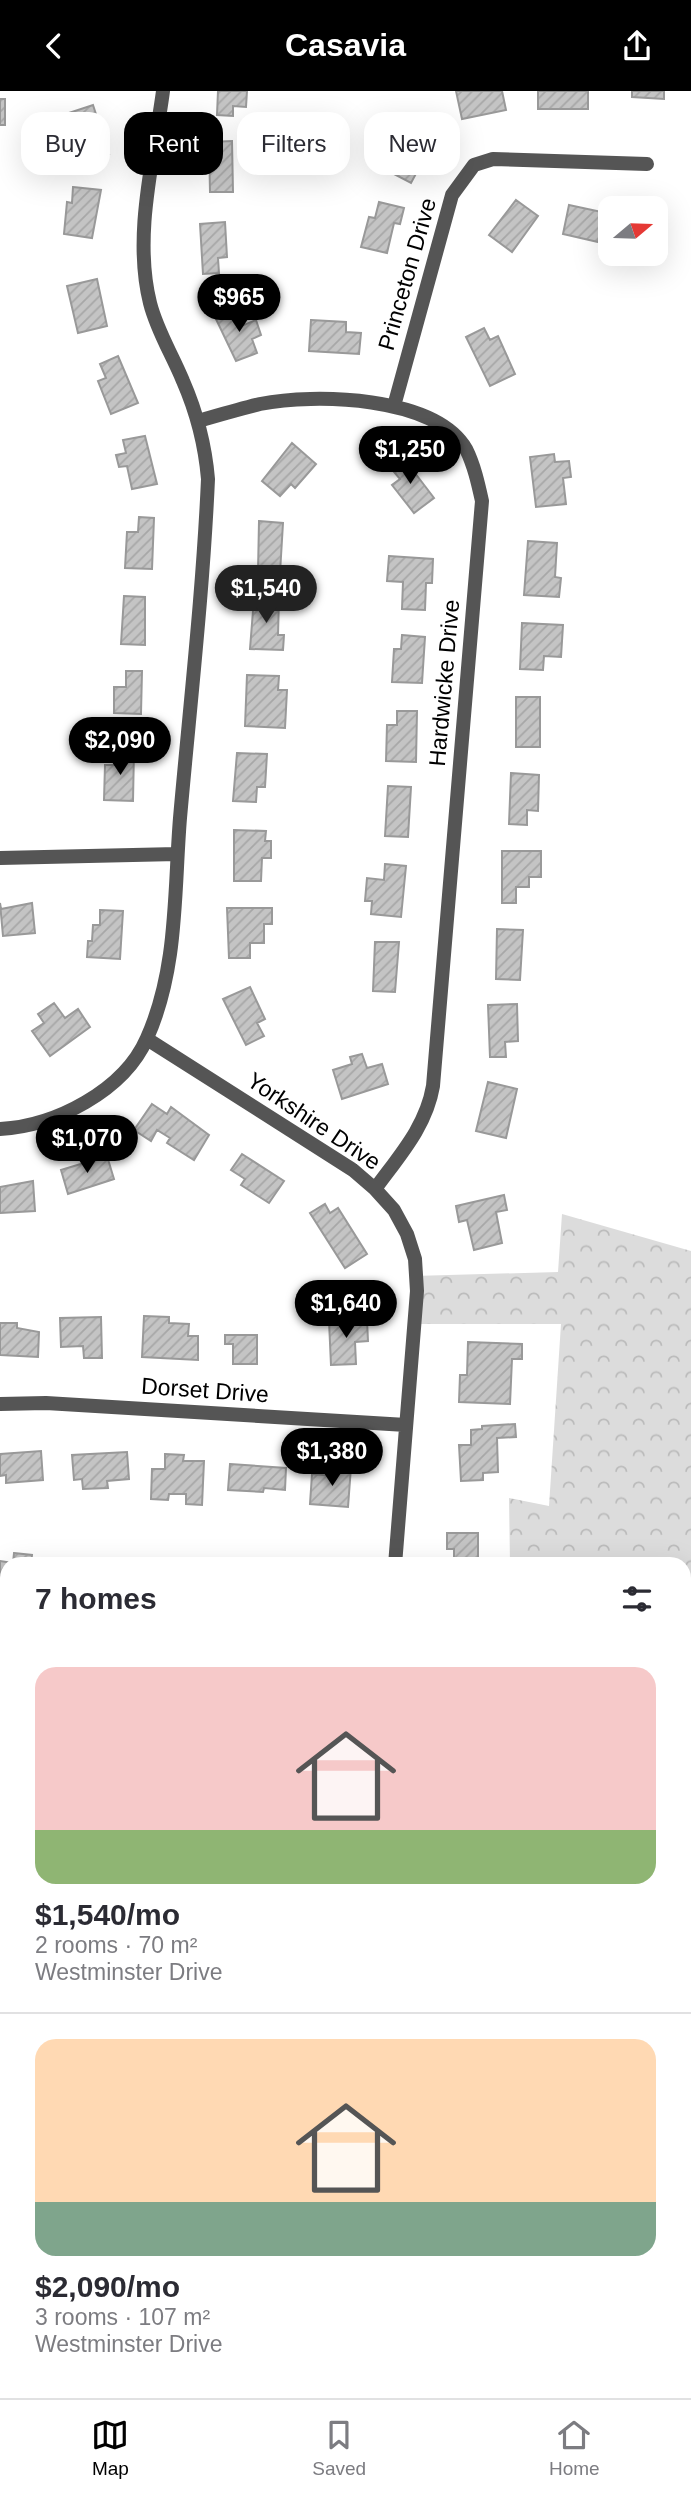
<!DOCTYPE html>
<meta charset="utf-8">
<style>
body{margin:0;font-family:Arial,sans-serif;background:#f2f2f3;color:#2b2b33;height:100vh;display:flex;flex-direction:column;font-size:26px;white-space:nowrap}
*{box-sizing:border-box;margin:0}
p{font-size:23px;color:#7c7c81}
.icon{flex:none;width:38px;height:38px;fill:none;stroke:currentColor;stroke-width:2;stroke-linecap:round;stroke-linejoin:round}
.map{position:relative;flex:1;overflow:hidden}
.details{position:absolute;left:0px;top:1466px;width:691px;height:842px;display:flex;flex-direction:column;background:#fff;border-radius:21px 21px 0 0;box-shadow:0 7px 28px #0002}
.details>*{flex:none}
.hud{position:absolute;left:21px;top:21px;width:649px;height:63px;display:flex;gap:14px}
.needle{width:46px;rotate:71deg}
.tools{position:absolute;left:598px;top:105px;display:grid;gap:14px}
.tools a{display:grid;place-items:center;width:70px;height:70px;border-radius:14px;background:#fff;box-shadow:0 7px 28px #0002;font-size:35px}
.price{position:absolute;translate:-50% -60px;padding:0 16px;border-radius:24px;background:#000;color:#fff;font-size:23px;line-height:46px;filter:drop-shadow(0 2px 4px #0008)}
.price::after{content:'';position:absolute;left:50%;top:42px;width:21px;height:16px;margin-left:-10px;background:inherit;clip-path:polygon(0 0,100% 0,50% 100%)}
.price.current{background:#222;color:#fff}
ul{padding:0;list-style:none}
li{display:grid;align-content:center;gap:14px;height:371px;padding:0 35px}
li+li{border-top:2px solid #e1e1e2}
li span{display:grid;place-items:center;height:217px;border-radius:21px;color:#555}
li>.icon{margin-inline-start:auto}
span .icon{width:126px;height:126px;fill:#fffc;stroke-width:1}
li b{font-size:30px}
h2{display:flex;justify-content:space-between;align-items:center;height:84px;padding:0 35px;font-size:30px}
.pill{padding:0 24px;border-radius:21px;background:#fff;box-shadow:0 7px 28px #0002;font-size:24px;line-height:63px}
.pill.current{background:#000;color:#fff}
header{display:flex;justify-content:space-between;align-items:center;height:91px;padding:0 35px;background:#000;color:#fff;font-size:32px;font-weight:600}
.tabs{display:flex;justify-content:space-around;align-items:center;height:98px;border-top:2px solid #e1e1e2;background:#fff;font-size:19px;color:#7c7c81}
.tabs a{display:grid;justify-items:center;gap:4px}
.tabs .current{color:#000}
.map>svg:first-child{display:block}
</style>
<header><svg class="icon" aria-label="back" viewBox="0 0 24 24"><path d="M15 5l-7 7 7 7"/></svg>Casavia<svg class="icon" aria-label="share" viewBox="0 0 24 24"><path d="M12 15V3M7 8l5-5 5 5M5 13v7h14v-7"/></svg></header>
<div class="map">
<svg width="691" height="2307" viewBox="0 0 691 2307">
<defs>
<pattern id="forest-crowns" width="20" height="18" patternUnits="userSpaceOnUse" patternTransform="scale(1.75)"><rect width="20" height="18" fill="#dcdcdc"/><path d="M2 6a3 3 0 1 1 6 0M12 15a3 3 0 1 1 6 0" fill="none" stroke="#bbb"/></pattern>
<pattern id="wetland-marsh" width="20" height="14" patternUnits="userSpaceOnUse" patternTransform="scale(1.75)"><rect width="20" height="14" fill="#dcdcdc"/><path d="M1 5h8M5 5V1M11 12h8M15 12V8" fill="none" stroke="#bbb"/></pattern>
<pattern id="park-dots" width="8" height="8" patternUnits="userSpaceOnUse" patternTransform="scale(1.75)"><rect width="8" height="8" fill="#dcdcdc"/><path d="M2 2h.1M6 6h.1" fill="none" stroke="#bbb" stroke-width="1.8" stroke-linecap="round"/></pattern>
<pattern id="building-hatch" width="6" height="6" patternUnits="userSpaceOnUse" patternTransform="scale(1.75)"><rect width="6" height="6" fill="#c4c4c4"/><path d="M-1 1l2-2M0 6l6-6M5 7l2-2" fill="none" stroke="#a7a7a7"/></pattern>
</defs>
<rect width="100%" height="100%" fill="#fff"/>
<path fill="url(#forest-crowns)" d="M562,1123L691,1160V1699L685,1792L691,1794V2054L684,2055V1474L510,1473L509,1407L549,1415L561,1233H414V1185L558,1181Z"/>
<path fill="url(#wetland-marsh)" d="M691,2054V2307H577L576,2301H684V2055Z"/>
<path fill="url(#park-dots)" d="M7,2170V2301H576L577,2307H0V2172Z"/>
<path fill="#dcdcdc" d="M278,2301H563V2307H278Z"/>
<path fill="url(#building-hatch)" stroke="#999" stroke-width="2" d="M218,0H247L246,16L233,15V25L217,24Z
M456,0H502L506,19L462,28Z
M538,0H588V18H538Z
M632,0H664V8L632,6Z
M0,8H5V34H0Z
M93,14L109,63L88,69L84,54L76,57L66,23Z
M396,28L434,49L411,92L373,72Z
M232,50L233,101H210L209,51Z
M73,96L101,99L92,147L64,143L67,111L72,112Z
M516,109L538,125L512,161L489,144Z
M379,111L404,117L400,133L394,132L387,162L361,156L369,126L375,127Z
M569,114L611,123L609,144L600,143L598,151L563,143Z
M225,131L227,166L218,167L219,182L203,183L200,133Z
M97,188L107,235L78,242L67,195Z
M237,217L244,234L256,229L261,244L252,248L257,262L236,270L215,226Z
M311,229L346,231V241L361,242L359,263L309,260Z
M484,237L490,249L498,245L515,283L490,295L466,246Z
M118,265L138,312L111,323L98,290L106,287L100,273Z
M145,345L157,393L132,398L127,375L119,376L116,364L126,362L123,349Z
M292,352L316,373L295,397L291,393L280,405L262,390Z
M554,363L555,371L569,370L571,386L563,387L566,413L536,416L530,366Z
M402,365L434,407L414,422L392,394L400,388L389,375Z
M139,426L154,427L152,478L125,477L127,441H138Z
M259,430L283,432L280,482L258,481Z
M528,450L557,452L555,486L561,487L559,506L524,504Z
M389,465L433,468L432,492H426L425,519L402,518L403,491L387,490Z
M124,505L145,506V554L121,553Z
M254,507L279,508L278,544H284L283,559L250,558Z
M522,532L563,534L561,566L544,565L543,579L520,578Z
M402,544L425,546L422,592L392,591L394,558H401Z
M126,580H142L141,623L114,622V596H126Z
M247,584L279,585L278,599H287L285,637L245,635Z
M516,606H540V656H516Z
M397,620H417L416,671L386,670L387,634H397Z
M115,659H134L133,710L104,709L105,674H115Z
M237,662L267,663L265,696H257L256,711L233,710Z
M511,682L539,684L538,720L527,719V734L509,733Z
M388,695L411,696L408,746L385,745Z
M234,739L266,740L265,750H271V767H262L261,790H234Z
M502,760H541V786H529V796H516V812H502Z
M385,773L406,775L401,826L371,823L372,810H365L367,787L384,789Z
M0,812L1,818L32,812L35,842L3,845Z
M227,817H272V833H264V852H250V867H229Z
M100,819L123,820L120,868L87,866L88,850H92L93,834H100Z
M497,838L523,839L520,889L496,888Z
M375,851H399L395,901L373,900Z
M250,896L265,928L257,932L264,945L246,954L223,908Z
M54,912L65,927L78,918L90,936L50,965L32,940L44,932L38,923Z
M517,913L518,950L505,951L506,966H490L488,914Z
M362,963L367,977L382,973L388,993L342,1008L333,979L352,973L350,966Z
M488,991L517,998L506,1047L476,1040Z
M152,1013L167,1023L171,1016L209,1044L194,1069L167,1052L170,1047L157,1039L151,1050L134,1039Z
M242,1063L284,1090L269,1112L241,1094L245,1088L231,1079Z
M107,1065L114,1088L68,1103L61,1079Z
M33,1090L35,1120L0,1122V1096Z
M504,1104L507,1119L496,1121L502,1152L474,1159L467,1129L459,1131L456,1115Z
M325,1113L330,1122L338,1117L367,1163L345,1177L310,1122Z
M144,1225L169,1226V1232L189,1233L188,1245H198V1269L142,1266Z
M101,1226L102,1267H84L83,1255L61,1256L60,1227Z
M367,1229L368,1250L355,1251L356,1273L331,1274L329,1230Z
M0,1232H17V1237L39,1241L38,1266L0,1264Z
M225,1244H257V1273H233V1253H225Z
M468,1251L522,1253V1268H512L510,1313L459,1311L460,1284H467Z
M515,1333L516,1346L497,1347L498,1381L483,1382V1389L461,1390L459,1354H471V1339L482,1338V1335Z
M41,1360L43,1389L6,1392V1384L0,1385V1363Z
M127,1361L129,1388L107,1390L108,1397L83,1398L82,1388L74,1389L72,1364Z
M165,1363L184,1364L183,1370H204L202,1414L186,1413V1403H169L168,1409L151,1408L152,1378H165Z
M230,1373L286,1377L285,1399L264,1397L263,1401L228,1399Z
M334,1375L351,1376L348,1416L310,1413L312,1383L333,1385Z
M447,1442H478V1474H454V1458H447Z
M14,1462L32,1464L31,1474H7V1506L0,1505V1470L13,1472Z
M4,1737H7V1772L0,1770Z"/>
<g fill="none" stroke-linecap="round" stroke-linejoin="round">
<path stroke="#777" stroke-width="2.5" stroke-dasharray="2 3.5" stroke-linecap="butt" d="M684,1800L691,1796"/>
<path stroke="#555" stroke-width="7" d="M0,2001L7,2003
M0,2058L7,2056
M0,2112L7,2110
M0,2264L7,2262"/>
<path stroke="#555" stroke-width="14" d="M394,315L452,104L474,74L493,68L647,73
M198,330C219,324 239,318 260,313C314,302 435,305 466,358C474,374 478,392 482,410L433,995C426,1036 399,1065 375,1098
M0,767L177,763
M147,948L353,1079L375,1098L394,1119L407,1143L415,1168L417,1200L395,1474
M0,1038C55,1035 124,1000 147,947C178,878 174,801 180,727C190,614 203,501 208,388C205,353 197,322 183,290C172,263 157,240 150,212C133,144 154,68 163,0
M0,1313L46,1312L406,1334
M0,1558L7,1559
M0,1829L7,1830
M684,2031L691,2030
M0,2173L7,2171"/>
</g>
<g text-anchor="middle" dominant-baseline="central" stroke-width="7" stroke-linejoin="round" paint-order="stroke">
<g font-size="23" fill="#000" stroke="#fff">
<text transform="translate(407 183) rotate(-74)">Princeton Drive</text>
<text transform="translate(444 592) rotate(-85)">Hardwicke Drive</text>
<text transform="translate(314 1030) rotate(34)">Yorkshire Drive</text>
<text transform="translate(205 1299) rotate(4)">Dorset Drive</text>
</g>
</g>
</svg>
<div class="tools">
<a><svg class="needle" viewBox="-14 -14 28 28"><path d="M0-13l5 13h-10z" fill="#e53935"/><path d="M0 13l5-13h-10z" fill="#7c7c81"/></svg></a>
</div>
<b class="price" style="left:239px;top:243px">$965</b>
<b class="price" style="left:410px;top:395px">$1,250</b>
<b class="price current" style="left:266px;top:534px">$1,540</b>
<b class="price" style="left:120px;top:686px">$2,090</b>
<b class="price" style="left:87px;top:1084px">$1,070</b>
<b class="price" style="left:346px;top:1249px">$1,640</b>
<b class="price" style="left:332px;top:1397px">$1,380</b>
<div class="hud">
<a class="pill">Buy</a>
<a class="pill current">Rent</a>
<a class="pill">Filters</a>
<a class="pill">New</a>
</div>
<section class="details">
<h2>7 homes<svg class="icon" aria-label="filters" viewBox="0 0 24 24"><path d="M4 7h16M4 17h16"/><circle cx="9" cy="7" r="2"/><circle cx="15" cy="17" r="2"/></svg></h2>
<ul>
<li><span style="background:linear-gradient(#f6c9c9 75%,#8fb573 0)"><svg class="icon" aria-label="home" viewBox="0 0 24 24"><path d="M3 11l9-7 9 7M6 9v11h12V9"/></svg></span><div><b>$1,540/mo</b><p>2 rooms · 70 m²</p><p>Westminster Drive</p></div></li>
<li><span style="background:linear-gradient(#ffd9b3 75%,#7fa58c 0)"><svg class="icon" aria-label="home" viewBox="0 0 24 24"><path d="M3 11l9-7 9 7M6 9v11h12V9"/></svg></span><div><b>$2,090/mo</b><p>3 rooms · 107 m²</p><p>Westminster Drive</p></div></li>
</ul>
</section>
</div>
<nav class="tabs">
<a class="current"><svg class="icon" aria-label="map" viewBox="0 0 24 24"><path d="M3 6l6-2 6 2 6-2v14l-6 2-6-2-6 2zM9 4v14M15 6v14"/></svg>Map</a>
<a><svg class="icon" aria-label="saved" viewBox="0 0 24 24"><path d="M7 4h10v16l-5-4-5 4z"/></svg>Saved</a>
<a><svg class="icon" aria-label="home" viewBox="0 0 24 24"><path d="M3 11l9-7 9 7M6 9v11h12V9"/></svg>Home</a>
</nav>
